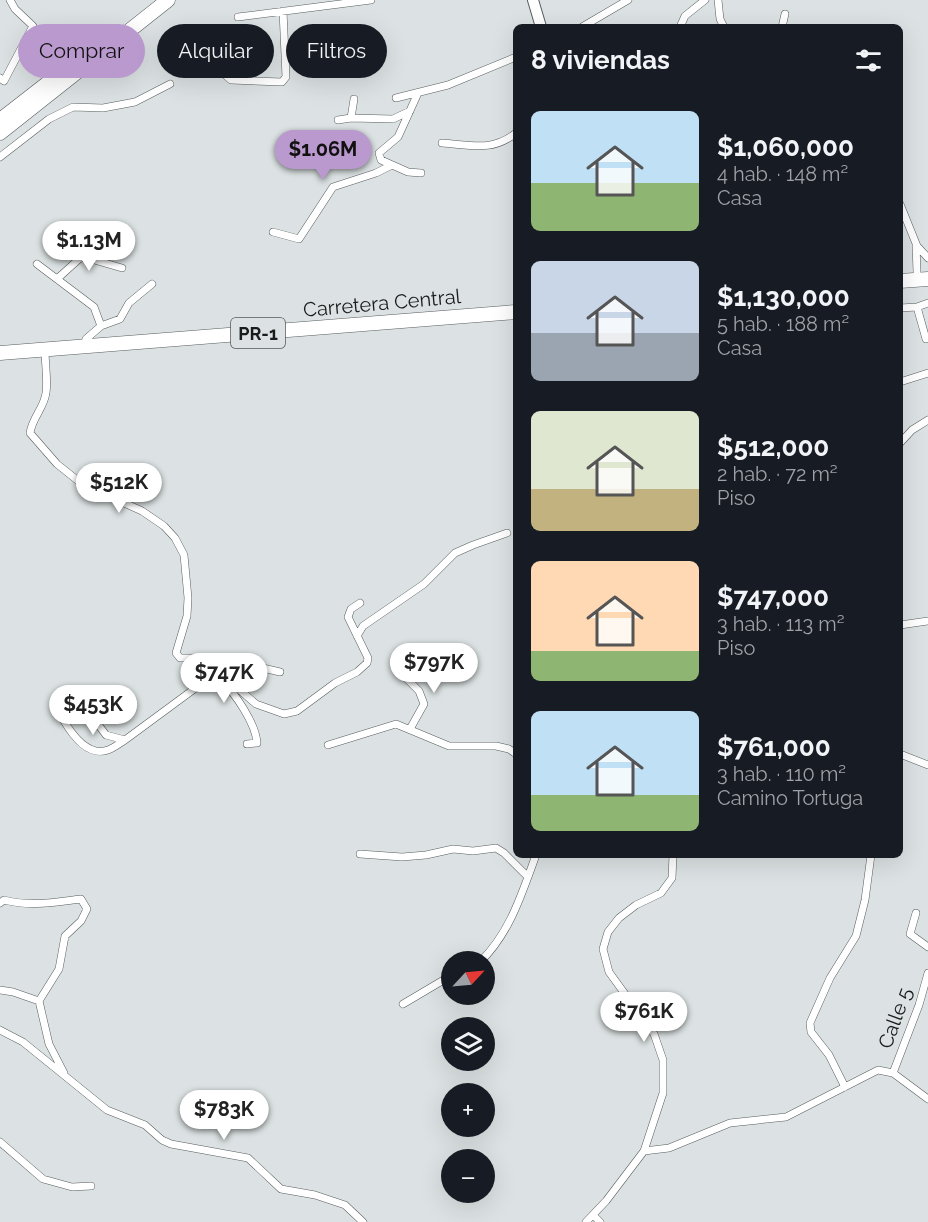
<!DOCTYPE html>
<html lang="es">
<meta charset="utf-8">
<style>
body{margin:0;font-family:Raleway,sans-serif;background:#20242c;color:#f1f3f6;height:100vh;display:flex;flex-direction:column;font-size:22px;white-space:nowrap}
*{box-sizing:border-box;margin:0}
p{font-size:20px;color:#9ea1a6}
.icon{flex:none;width:33px;height:33px;fill:none;stroke:currentColor;stroke-width:2;stroke-linecap:round;stroke-linejoin:round}
.map{position:relative;flex:1;overflow:hidden}
.details{position:absolute;left:513px;top:24px;width:390px;height:834px;display:flex;flex-direction:column;background:#171b24;border-radius:9px;box-shadow:0 6px 24px #0002}
.details>*{flex:none}
.guide{position:absolute;left:18px;top:24px;width:405px;height:54px;display:flex;gap:12px}
.needle{width:39px;rotate:64deg}
.controls{position:absolute;left:441px;top:951px;display:grid;gap:12px}
.controls a{display:grid;place-items:center;width:54px;height:54px;border-radius:50%;background:#171b24;box-shadow:0 6px 24px #0002;font-size:30px}
.price{position:absolute;translate:-50% -51px;padding:0 14px;border-radius:21px;background:#fff;color:#222;font-size:20px;line-height:39px;filter:drop-shadow(0 2px 3px #0008)}
.price::after{content:'';position:absolute;left:50%;top:36px;width:18px;height:14px;margin-left:-9px;background:inherit;clip-path:polygon(0 0,100% 0,50% 100%)}
.price.current{background:#ba99ce;color:#111}
ul{padding:0;list-style:none}
li{display:flex;align-items:center;gap:18px;height:150px;padding:0 18px}
li span{display:grid;place-items:center;flex:none;width:168px;height:120px;border-radius:9px;color:#555}
li>.icon{margin-inline-start:auto}
span .icon{width:72px;height:72px;fill:#fffc;stroke-width:1}
li b{font-size:26px}
h2{display:flex;justify-content:space-between;align-items:center;height:72px;padding:0 18px;font-size:26px}
.chip{padding:0 21px;border-radius:27px;background:#171b24;box-shadow:0 6px 24px #0002;font-size:21px;line-height:54px}
.chip.current{background:#ba99ce;color:#111}
.map>svg:first-child{display:block}
</style>
<div class="map">
<svg width="928" height="1222" viewBox="0 0 928 1222">
<rect width="100%" height="100%" fill="#dce2e3"/>
<g fill="none" stroke-linecap="round" stroke-linejoin="round">
<defs>
<path id="street" d="M718,0L720,19L724,27
M238,17L371,0
M582,27L628,0
M680,27L685,16L705,0
M782,27L785,14
M208,44L223,73L231,80L282,82L286,77L283,11
M0,78L4,81L33,26L15,9L10,0
M418,93L398,137L379,153L381,160L408,172L421,173
M396,98L448,85L516,57
M351,118L354,99
M338,120L351,118L393,119L410,111
M442,143C472,145 492,152 516,133
M0,157L49,119L73,107L103,108L135,102L170,84
M900,204L917,246L928,258
M273,232L299,239L333,187L376,173L392,165
M916,245L917,272
M37,264L94,307L101,326
M57,279L79,259L84,257L122,268
M917,307L926,339
M900,308L917,307L928,303
M86,339L101,326L120,319L129,303L152,284
M45,350C45,364 48,380 46,393C44,408 32,418 30,433L57,464L82,484L142,511L164,526L175,538L184,555L188,598L187,616L176,653L180,658H198L211,665L256,704L284,714L297,711L335,683L357,672L367,663L368,658L348,617L351,609L360,603
M900,382L928,373
M900,443L912,430L928,420
M900,625L928,621
M357,636L363,626L424,584L455,553L473,545L507,533
M203,659L234,661L280,672
M395,667L419,691L424,704L410,729
M221,680C235,693 256,724 257,743L247,744
M100,694L90,704L91,715L106,735L125,740L201,684L211,665
M64,721C73,736 88,757 108,750C114,748 120,743 125,740
M328,745L396,724L449,746H496L509,749L516,754
M900,754L928,765
M360,854L402,857L426,855L453,849L473,851L496,848L504,853L528,877
M0,903L4,900C30,907 55,902 81,899L87,909L81,921L65,936L59,969L39,1001L49,1044L64,1073
M916,913L910,934L928,947
M480,962C510,933 522,893 536,855
M0,990L13,992L39,1001
M403,1004L452,975
M0,1030L23,1042L107,1110L145,1125L162,1140L171,1144L248,1158L281,1189L315,1195L345,1205L363,1222
M893,1073L919,1005L928,973
M845,1087L829,1055L811,1032L810,1023L830,978L856,936L865,900L871,855
M0,1142L43,1179L72,1187L91,1186
M644,1151L669,1148L730,1123L786,1117L878,1070L893,1073L928,1099
M593,1215L600,1222
M586,1222L606,1201L644,1151L663,1093V1060L654,1034L609,972L603,949L608,932L619,918L636,905L661,893L672,878L673,855"/>
<path id="secondary" d="M533,0L541,27"/>
<path id="highway" d="M0,120L112,33
M0,133L168,0
M900,281L928,279
M0,353L516,312"/>
</defs>
<use href="#street" stroke="#575d5e" stroke-width="8"/>
<use href="#secondary" stroke="#575d5e" stroke-width="12"/>
<use href="#highway" stroke="#575d5e" stroke-width="15"/>
<use href="#street" stroke="#fff" stroke-width="7"/>
<use href="#secondary" stroke="#fff" stroke-width="10"/>
<use href="#highway" stroke="#fff" stroke-width="14"/>
</g>
<g text-anchor="middle" dominant-baseline="central" stroke-width="5" stroke-linejoin="round" paint-order="stroke">
<rect fill="#dce2e3" stroke="#545758" stroke-width="1.5" x="231" y="318" width="54" height="30" rx="4.5"/>
<g font-size="18" font-weight="bold" fill="#191b1c">
<text x="258" y="333">PR-1</text>
</g>
<g font-size="20" fill="#191b1c" stroke="#dce2e3">
<text transform="translate(382 303) rotate(-5)">Carretera Central</text>
<text transform="translate(895 1018) rotate(-70)">Calle 5</text>
</g>
</g>
</svg>
<div class="controls">
<a><svg class="needle" viewBox="-14 -14 28 28"><path d="M0-13l5 13h-10z" fill="#e53935"/><path d="M0 13l5-13h-10z" fill="#9ea1a6"/></svg></a>
<a><svg class="icon" aria-label="layers" viewBox="0 0 24 24"><path d="M12 4l9 5-9 5-9-5zM3 14l9 5 9-5"/></svg></a>
<a>+</a>
<a>−</a>
</div>
<b class="price current" style="left:323px;top:181px">$1.06M</b>
<b class="price" style="left:89px;top:272px">$1.13M</b>
<b class="price" style="left:119px;top:514px">$512K</b>
<b class="price" style="left:434px;top:694px">$797K</b>
<b class="price" style="left:224px;top:704px">$747K</b>
<b class="price" style="left:93px;top:736px">$453K</b>
<b class="price" style="left:644px;top:1043px">$761K</b>
<b class="price" style="left:224px;top:1141px">$783K</b>
<div class="guide">
<a class="chip current">Comprar</a>
<a class="chip">Alquilar</a>
<a class="chip">Filtros</a>
</div>
<section class="details">
<h2>8 viviendas<svg class="icon" aria-label="filters" viewBox="0 0 24 24"><path d="M4 7h16M4 17h16"/><circle cx="9" cy="7" r="2"/><circle cx="15" cy="17" r="2"/></svg></h2>
<ul>
<li><span style="background:linear-gradient(#bfe0f5 60%,#8fb573 0)"><svg class="icon" aria-label="home" viewBox="0 0 24 24"><path d="M3 11l9-7 9 7M6 9v11h12V9"/></svg></span><div><b>$1,060,000</b><p>4 hab. · 148 m²</p><p>Casa</p></div></li>
<li><span style="background:linear-gradient(#c9d6e8 60%,#9aa5b1 0)"><svg class="icon" aria-label="home" viewBox="0 0 24 24"><path d="M3 11l9-7 9 7M6 9v11h12V9"/></svg></span><div><b>$1,130,000</b><p>5 hab. · 188 m²</p><p>Casa</p></div></li>
<li><span style="background:linear-gradient(#dfe7d0 65%,#c2b280 0)"><svg class="icon" aria-label="home" viewBox="0 0 24 24"><path d="M3 11l9-7 9 7M6 9v11h12V9"/></svg></span><div><b>$512,000</b><p>2 hab. · 72 m²</p><p>Piso</p></div></li>
<li><span style="background:linear-gradient(#ffd9b3 75%,#8fb573 0)"><svg class="icon" aria-label="home" viewBox="0 0 24 24"><path d="M3 11l9-7 9 7M6 9v11h12V9"/></svg></span><div><b>$747,000</b><p>3 hab. · 113 m²</p><p>Piso</p></div></li>
<li><span style="background:linear-gradient(#bfe0f5 70%,#8fb573 0)"><svg class="icon" aria-label="home" viewBox="0 0 24 24"><path d="M3 11l9-7 9 7M6 9v11h12V9"/></svg></span><div><b>$761,000</b><p>3 hab. · 110 m²</p><p>Camino Tortuga</p></div></li>
</ul>
</section>
</div>
